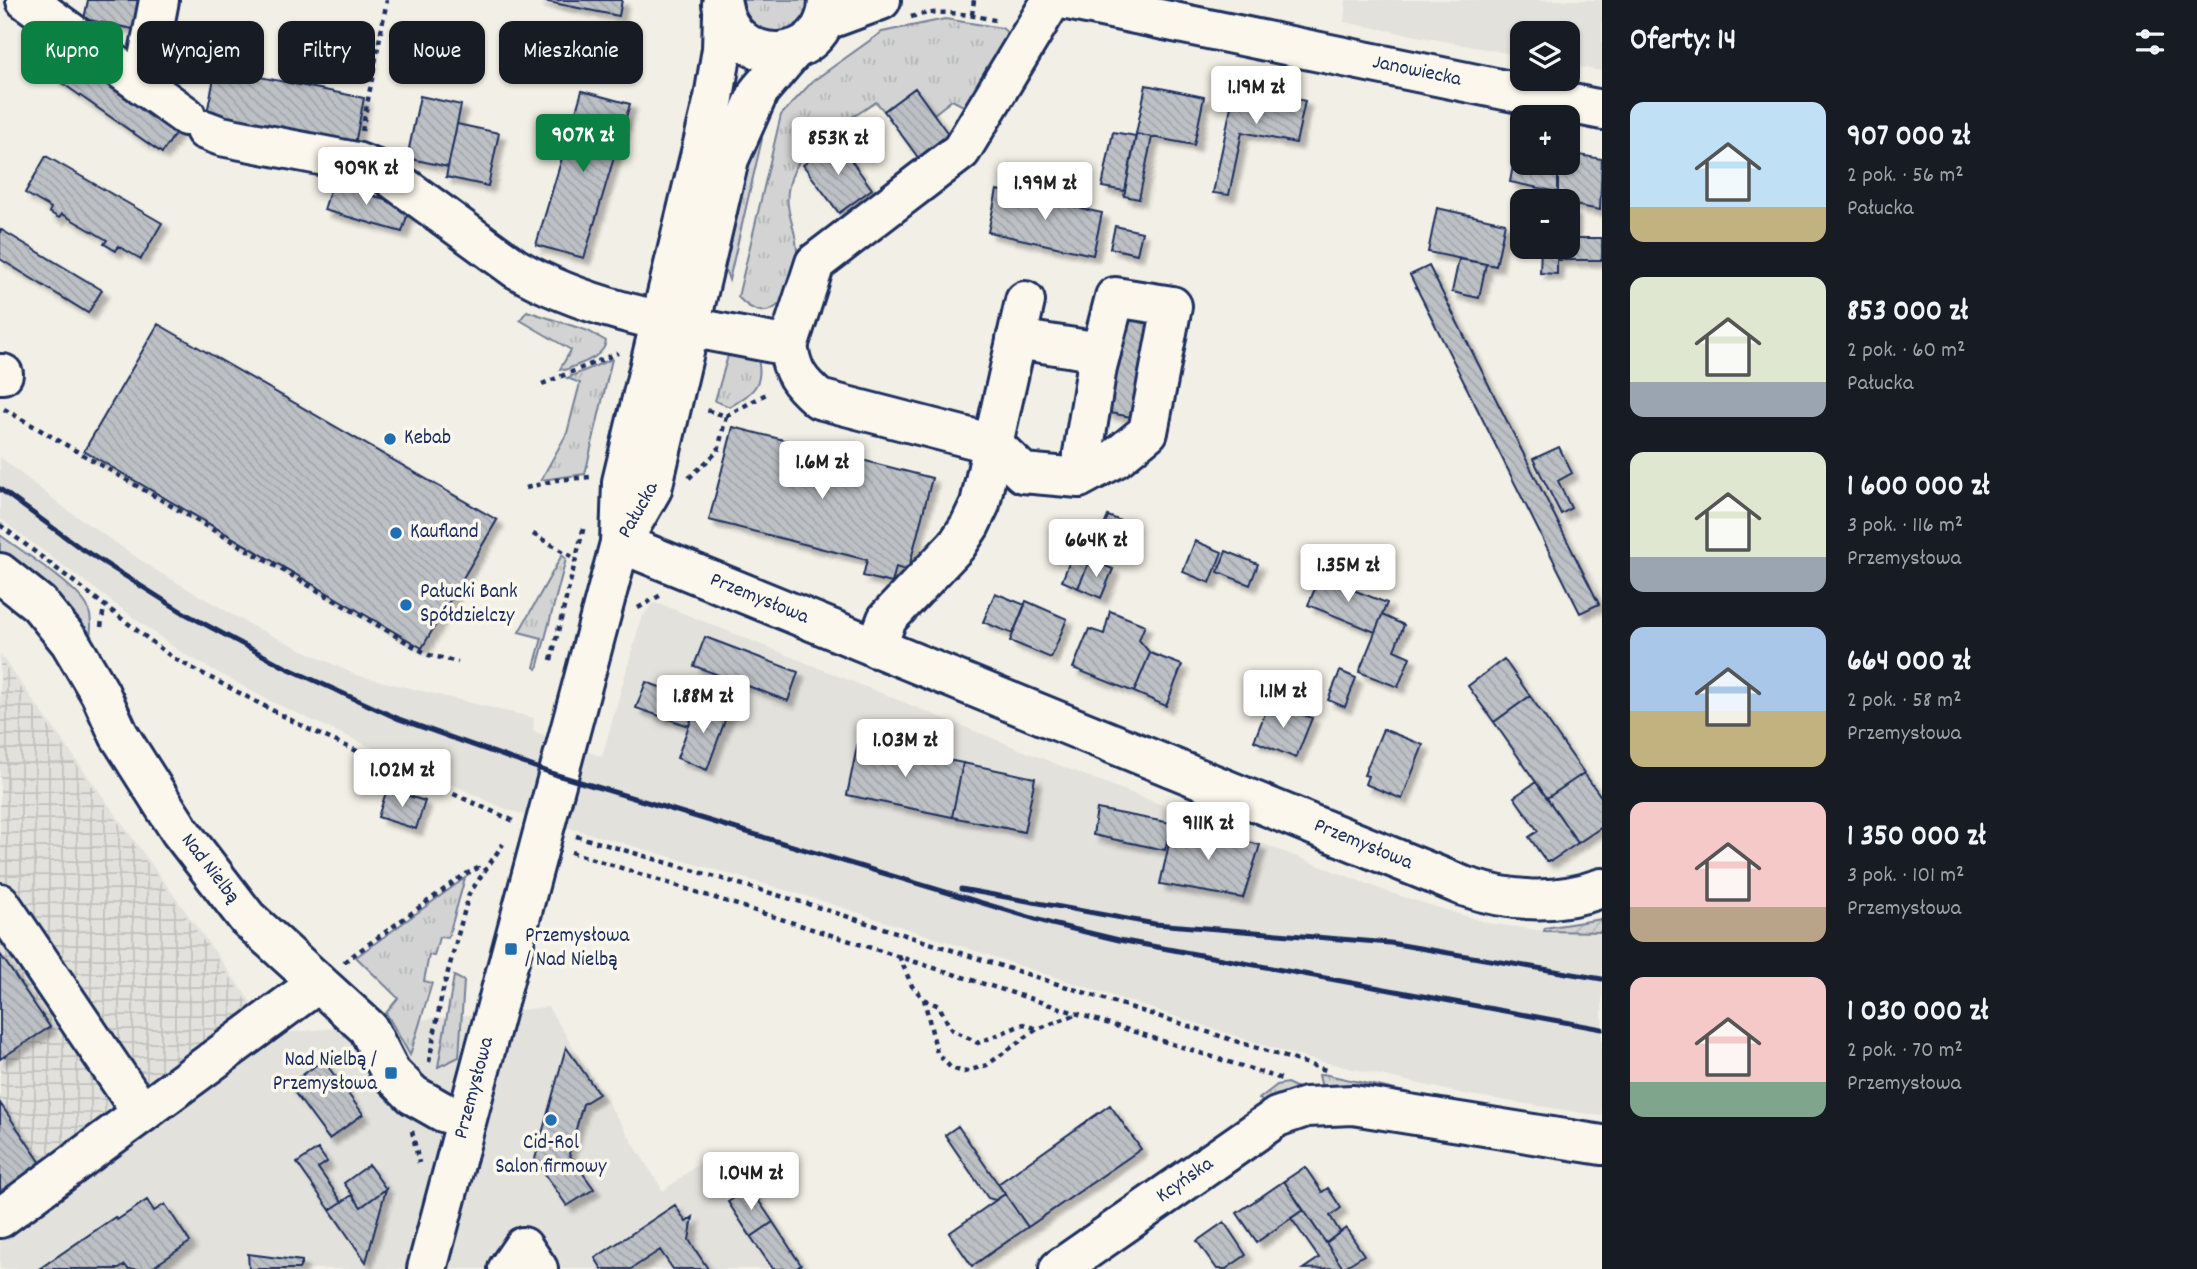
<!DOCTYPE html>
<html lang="pl">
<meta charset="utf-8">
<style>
body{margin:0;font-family:Dekko,sans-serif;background:#242831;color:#f1f3f6;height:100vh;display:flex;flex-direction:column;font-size:26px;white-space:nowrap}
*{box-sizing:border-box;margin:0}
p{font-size:23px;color:#9ea1a6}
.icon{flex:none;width:38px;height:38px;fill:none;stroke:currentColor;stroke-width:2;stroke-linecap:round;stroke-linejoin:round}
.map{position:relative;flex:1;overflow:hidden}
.panel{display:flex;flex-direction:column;background:#171b24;width:595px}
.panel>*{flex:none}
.hud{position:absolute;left:21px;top:21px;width:665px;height:63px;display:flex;gap:14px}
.tools{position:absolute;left:1510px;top:21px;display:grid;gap:14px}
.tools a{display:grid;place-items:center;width:70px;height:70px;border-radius:14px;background:#171b24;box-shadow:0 2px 5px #0004;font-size:35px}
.price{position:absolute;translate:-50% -60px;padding:0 16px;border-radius:7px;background:#fff;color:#222;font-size:23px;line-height:46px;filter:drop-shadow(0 2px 4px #0008)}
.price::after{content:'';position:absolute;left:50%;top:42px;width:21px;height:16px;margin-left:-10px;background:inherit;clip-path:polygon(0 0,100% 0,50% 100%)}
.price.on{background:#0b8043;color:#fff}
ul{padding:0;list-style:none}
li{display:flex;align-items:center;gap:21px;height:175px;padding:0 28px}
li span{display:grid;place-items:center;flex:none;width:196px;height:140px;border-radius:14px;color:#555}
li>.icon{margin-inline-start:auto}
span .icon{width:84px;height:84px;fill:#fffc;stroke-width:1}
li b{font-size:30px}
h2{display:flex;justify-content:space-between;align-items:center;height:84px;padding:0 28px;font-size:30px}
.pill{padding:0 24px;border-radius:14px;background:#171b24;box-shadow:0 2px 5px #0004;font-size:24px;line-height:63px}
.pill.on{background:#0b8043;color:#fff}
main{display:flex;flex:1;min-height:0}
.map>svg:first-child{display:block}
</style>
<main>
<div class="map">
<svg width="1602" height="1269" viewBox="0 0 1602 1269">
<defs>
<pattern id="industrial-grid" width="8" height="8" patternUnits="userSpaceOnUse" patternTransform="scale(1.75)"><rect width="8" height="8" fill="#e2e1dc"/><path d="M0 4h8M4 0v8" fill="none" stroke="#c1c1bf"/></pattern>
<pattern id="grass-tufts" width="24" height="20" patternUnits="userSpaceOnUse" patternTransform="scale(1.75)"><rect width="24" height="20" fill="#d2d3d2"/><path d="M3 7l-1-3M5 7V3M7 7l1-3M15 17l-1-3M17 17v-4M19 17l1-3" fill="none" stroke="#b4b5b7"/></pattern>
<pattern id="garden-furrows" width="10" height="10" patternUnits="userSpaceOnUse" patternTransform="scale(1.75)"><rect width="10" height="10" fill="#d2d3d2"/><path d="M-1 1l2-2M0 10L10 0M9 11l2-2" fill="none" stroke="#b4b5b7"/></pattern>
<pattern id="building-back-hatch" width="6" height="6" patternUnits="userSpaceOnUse" patternTransform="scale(1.75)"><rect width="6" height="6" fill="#bdc0c4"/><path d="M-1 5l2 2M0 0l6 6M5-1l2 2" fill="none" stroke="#a2a5ab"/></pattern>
<filter id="shadow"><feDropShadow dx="6" dy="6" stdDeviation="2" flood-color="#0004"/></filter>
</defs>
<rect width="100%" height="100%" fill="#f2efe6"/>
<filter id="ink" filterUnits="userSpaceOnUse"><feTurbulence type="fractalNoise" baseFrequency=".0143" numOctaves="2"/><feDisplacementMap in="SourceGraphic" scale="14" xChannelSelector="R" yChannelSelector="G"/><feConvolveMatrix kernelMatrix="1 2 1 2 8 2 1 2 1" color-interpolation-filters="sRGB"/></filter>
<g filter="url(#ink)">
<path fill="#e2e1dc" d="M1346,0H1602V71L1568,65V33H1522V56L1344,22Z
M0,457L66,509L157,571L254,627L356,675L534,718L533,731L602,757L641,619L653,603L663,605L1066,768L1391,893L1488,923L1551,932H1602V1116L1464,1094L1297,1056L816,899L508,810L268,700L179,651L0,519Z
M0,654L274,1034L548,1007L663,1191L701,1162L772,1269H0Z"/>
<path fill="url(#industrial-grid)" d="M0,659L263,1023L0,1235Z"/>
<path fill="url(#grass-tufts)" stroke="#768198" stroke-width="2" d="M740,0H810C804,28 791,32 764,34L744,18Z
M945,19L1002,28L1010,35L967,108L952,100L934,114L915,88L884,111L876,102C849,121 810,138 795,169C776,208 799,223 797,257C795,291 772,334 738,297L781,115L813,81L882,32Z
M758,127L762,139L729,280L725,268Z
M527,311L588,331L606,341C604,358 579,364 565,370L560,369L571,350L520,320Z
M731,345L757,354C765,384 755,391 730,407L715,401Z
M612,359L585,474L541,480L567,433L580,383L567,378Z
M0,535C20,550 80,588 88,608C93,621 91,633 88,646L0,558Z
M562,555L566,559L537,669L534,667L542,638L519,632Z
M465,878L448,938L439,937L434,956L429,955L424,981L432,983L410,1055L386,1013L398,998L356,957Z
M454,976L464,981L459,1057L438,1067Z
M1323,1074L1459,1104L1322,1088L1319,1075Z
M1287,1083L1304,1091L1270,1106L1259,1099L1277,1085Z"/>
<path fill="url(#garden-furrows)" stroke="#768198" stroke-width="2" d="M1602,919V932L1544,931L1545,928Z"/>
<path fill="url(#building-back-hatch)" stroke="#1b2f5e" stroke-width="2" filter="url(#shadow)" d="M88,0H139L133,29L84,19Z
M538,0H622L619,16Z
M70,55L177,131L162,153L55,78Z
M216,68L364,98L355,144L207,113Z
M1146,85L1204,97L1194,145L1136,134Z
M1235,87L1285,93V96L1305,101L1296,143L1242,132L1229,195L1213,193Z
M915,88L951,138L920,160L884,111Z
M582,91L630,104L584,258L536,245Z
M420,96L461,105L448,167L407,158Z
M457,124L499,133L488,186L446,177Z
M1113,132L1136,136L1125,191L1102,187Z
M1136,134L1152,137L1139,199L1124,196Z
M837,141L872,189L839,213L803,165Z
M1517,143L1522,144V163H1558V192L1510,182Z
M1568,153L1602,159L1600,210L1569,204L1571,197L1558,194V163H1568Z
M46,156L162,223L141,259L118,246L116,251L104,244L107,240L62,214L59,218L49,212L51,208L25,193Z
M333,180L354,185L353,190L410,206L402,232L324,210Z
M997,190L1102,213L1093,255L988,232Z
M1437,208L1505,223L1496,266L1428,252Z
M1568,211H1574V238H1602V260H1557L1558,247H1568Z
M1115,226L1142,232L1137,254L1110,248Z
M0,229L102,290L88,313L0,259Z
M1541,247H1557V274L1540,273Z
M1459,259L1486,264L1479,298L1452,292Z
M1429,266L1599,604L1580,613L1410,275Z
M1126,311L1152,317L1131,417L1105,412Z
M158,324L497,520L422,648L84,451Z
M733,427L932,478L908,571L896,567L892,583L863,576L867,560L709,520Z
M1559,447L1572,473L1558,481L1571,508L1561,514L1533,459Z
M1108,516L1131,525L1119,554L1096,545Z
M1195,541L1222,552L1210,583L1183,572Z
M1226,551L1258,564L1250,585L1218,572Z
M1073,553L1090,560L1078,588L1062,581Z
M1090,560L1113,569L1101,598L1078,588Z
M1320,577L1387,603L1375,632L1308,605Z
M995,593L1025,605L1013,634L983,622Z
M1026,601L1067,619L1051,658L1010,641Z
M1110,611L1145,625L1139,640L1150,653L1134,692L1073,668L1089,629L1104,634Z
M1382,615L1404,625L1394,650L1410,657L1398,687L1359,672Z
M705,637L798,672L788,701L694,666Z
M1150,653L1182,665L1166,706L1134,692Z
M1504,659L1530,696L1494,722L1468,686Z
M1340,671L1356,678L1345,707L1328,700Z
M646,682L698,701L689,726L636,708Z
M1530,696L1584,773L1547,798L1494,722Z
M698,701L728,712L707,770L677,758Z
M1270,701L1312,718L1296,758L1254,741Z
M1383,729L1423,745L1402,799L1365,784L1368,776L1364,775Z
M858,742L963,763L952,817L847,795Z
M963,763L1035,778L1024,832L952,817Z
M1584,773L1602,798V827L1578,843L1547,798Z
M1536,782L1578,843L1551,861H1546L1529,837L1538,831L1514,797Z
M387,789L425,801L416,829L378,817Z
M1097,809L1171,823L1165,850L1093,835Z
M1174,822L1260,845L1243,898L1160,884Z
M0,954L50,1027L0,1059Z
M566,1047L599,1094L583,1104L569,1154L594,1189L567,1206L535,1159Z
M323,1060L363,1114L329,1139L289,1085Z
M0,1103L45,1169L0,1199Z
M1110,1105L1141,1149L1028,1227L998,1184Z
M958,1126L1005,1194L995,1200L988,1198L945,1135Z
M318,1149L327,1162L318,1168L342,1202L330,1210L297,1163Z
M369,1165L386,1189L361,1207L344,1183Z
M1305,1167L1322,1192L1328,1188L1341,1208L1330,1216L1340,1232L1326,1243L1284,1181Z
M1284,1181L1303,1210L1257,1242L1237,1213Z
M750,1188L773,1222L751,1237L728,1202Z
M386,1189L366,1262L330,1210L352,1195L361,1207Z
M1005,1194L1028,1227L972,1266L949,1233Z
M147,1200L154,1211L165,1204L190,1242L150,1269H128L125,1265L119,1269H39L115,1217L117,1220Z
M675,1205L686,1222L693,1217L689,1240L708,1269H673L660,1250L631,1269H602L595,1258Z
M1303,1210L1326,1243L1343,1268L1303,1269L1319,1258L1291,1218Z
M773,1222L801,1265L795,1269H773L751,1237Z
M1224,1222L1246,1255L1226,1269H1217L1197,1241Z
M1346,1228L1364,1255L1343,1268L1326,1243Z
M248,1254L302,1261V1263L299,1269H249Z"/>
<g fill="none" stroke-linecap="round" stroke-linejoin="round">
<defs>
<g id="minor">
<path d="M26,0L143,85L159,0"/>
<path id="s1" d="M1067,0L1602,110"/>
<path d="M722,4C732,71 828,66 828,0"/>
<path d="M824,21L881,0"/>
<path d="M143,85L186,116"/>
<path d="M205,130L221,136L356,162L385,173L515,268C597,316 696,327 788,346L815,263L961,151L1052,0"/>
<path d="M1016,339L1101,352"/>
<path d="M788,346C792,372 799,382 819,399L993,444L1025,301"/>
<path d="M0,374H3"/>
<path d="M993,444L1023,473L1079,478L1116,458L1148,432L1172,306L1115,297L1097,367L1079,478"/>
<path id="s2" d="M622,541L652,489L729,159L759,91L794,50"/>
<path id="s3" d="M620,543L1463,886C1510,902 1554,905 1602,888"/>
<path id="s4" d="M0,573L39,604L70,642L100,693L119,735L180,831L247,918L368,1028L391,1073L413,1095L443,1112L466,1119"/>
<path d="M876,648L887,619L957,545L970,525L980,504L993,444"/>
<path d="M0,903L142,1113"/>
<path d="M0,1218L318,983"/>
<path id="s5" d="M427,1269L620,543L622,482L714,98L722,49L723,15"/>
<path d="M508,1269L523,1247L538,1269"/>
<path id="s6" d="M1059,1269L1277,1117L1306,1107L1353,1105L1602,1145"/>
</g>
</defs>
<use href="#minor" stroke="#1b2f5e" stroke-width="44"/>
<path stroke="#1b2f5e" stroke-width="4.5" stroke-dasharray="5 5" stroke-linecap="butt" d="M972,15L974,0
M911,17C938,8 972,15 999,21
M362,131L387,0
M542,384L618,353
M4,409L429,655L458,662
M726,416L768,393
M689,478L718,451L726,416L706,410
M526,488L556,480L590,477
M0,525L173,658L310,730L514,821
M533,534L576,559
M638,608L661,595
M101,627L104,607
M551,660L584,526
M576,836L808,904L1326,1070
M571,852L1282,1079
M899,956L912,986L924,999L937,1053L951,1068L964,1072L987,1065L1037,1029L1078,1014
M344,962L464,875L478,868L484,871
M924,999L939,1006L951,1029L978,1043L1024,1024L1037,1029
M429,1062L442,994L469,894L503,844
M412,1131L419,1163"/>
<use href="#minor" stroke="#fbf7ec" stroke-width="38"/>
<path stroke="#1b2f5e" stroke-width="5" d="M0,489L79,547L184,613L285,667L399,719L557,775L1052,924L1119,940L1602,1029
M961,889L1155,924L1390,943L1602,979"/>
</g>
</g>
<g fill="#1f6fb2" stroke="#fbf7ec" stroke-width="2.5">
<circle cx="390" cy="439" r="7"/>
<circle cx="396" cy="533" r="7"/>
<circle cx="406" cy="605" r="7"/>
<rect x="504" y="942" width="14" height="14" rx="3.5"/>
<rect x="384" y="1066" width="14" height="14" rx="3.5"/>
<circle cx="551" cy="1120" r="7"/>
</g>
<g text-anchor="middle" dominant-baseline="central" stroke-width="7" stroke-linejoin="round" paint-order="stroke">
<g font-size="21" fill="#1b2f5e" stroke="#fbf7ec">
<text stroke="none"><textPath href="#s1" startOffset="357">Janowiecka</textPath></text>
<text stroke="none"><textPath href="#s2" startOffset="35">Pałucka</textPath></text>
<text stroke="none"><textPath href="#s3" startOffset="150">Przemysłowa</textPath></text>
<text stroke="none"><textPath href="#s3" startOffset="802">Przemysłowa</textPath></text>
<text stroke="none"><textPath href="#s4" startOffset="366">Nad Nielbą</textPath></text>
<text stroke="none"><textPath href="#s5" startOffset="187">Przemysłowa</textPath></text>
<text stroke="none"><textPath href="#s6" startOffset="154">Kcyńska</textPath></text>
</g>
<g font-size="21" fill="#1b2f5e" stroke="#fbf7ec" text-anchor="start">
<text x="404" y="439">Kebab</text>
<text x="410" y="533">Kaufland</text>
<text x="420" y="593">Pałucki Bank<tspan x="420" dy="24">Spółdzielczy</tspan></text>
<text x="525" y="937">Przemysłowa<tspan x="525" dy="24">/ Nad Nielbą</tspan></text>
<text x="377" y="1061" text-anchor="end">Nad Nielbą /<tspan x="377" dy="24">Przemysłowa</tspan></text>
<text x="551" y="1144" text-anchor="middle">Cid-Rol<tspan x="551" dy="24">Salon firmowy</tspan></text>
</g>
</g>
</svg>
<div class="tools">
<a><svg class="icon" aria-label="layers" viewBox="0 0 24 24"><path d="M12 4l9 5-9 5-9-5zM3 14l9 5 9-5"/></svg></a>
<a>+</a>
<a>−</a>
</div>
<b class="price" style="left:1256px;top:126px">1.19M zł</b>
<b class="price on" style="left:583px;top:174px">907K zł</b>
<b class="price" style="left:838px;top:177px">853K zł</b>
<b class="price" style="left:366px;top:207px">909K zł</b>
<b class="price" style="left:1045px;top:222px">1.99M zł</b>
<b class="price" style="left:822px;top:501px">1.6M zł</b>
<b class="price" style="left:1096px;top:579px">664K zł</b>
<b class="price" style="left:1348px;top:604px">1.35M zł</b>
<b class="price" style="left:1283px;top:730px">1.1M zł</b>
<b class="price" style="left:703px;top:735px">1.88M zł</b>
<b class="price" style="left:905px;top:779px">1.03M zł</b>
<b class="price" style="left:402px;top:809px">1.02M zł</b>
<b class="price" style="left:1208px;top:862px">911K zł</b>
<b class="price" style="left:751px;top:1212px">1.04M zł</b>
<div class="hud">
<a class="pill on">Kupno</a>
<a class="pill">Wynajem</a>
<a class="pill">Filtry</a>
<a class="pill">Nowe</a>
<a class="pill">Mieszkanie</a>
</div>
</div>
<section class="panel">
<h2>Oferty: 14<svg class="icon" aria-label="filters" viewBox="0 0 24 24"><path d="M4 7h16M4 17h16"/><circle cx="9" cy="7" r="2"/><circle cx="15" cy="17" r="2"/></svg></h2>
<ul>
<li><span style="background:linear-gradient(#bfe0f5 75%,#c2b280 0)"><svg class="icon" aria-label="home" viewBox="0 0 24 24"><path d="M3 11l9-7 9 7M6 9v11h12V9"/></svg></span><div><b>907 000 zł</b><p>2 pok. · 56 m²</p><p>Pałucka</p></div></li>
<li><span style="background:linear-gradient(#dfe7d0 75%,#9aa5b1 0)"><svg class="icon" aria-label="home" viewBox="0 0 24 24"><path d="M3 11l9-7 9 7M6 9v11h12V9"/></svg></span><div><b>853 000 zł</b><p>2 pok. · 60 m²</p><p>Pałucka</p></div></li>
<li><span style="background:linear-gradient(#dfe7d0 75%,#9aa5b1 0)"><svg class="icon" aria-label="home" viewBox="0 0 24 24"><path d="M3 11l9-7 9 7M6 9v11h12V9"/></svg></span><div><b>1 600 000 zł</b><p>3 pok. · 116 m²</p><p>Przemysłowa</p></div></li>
<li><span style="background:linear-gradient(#a9c7e8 60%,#c2b280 0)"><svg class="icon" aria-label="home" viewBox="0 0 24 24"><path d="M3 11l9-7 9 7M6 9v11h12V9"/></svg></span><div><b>664 000 zł</b><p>2 pok. · 58 m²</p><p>Przemysłowa</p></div></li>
<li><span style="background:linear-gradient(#f6c9c9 75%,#b9a48a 0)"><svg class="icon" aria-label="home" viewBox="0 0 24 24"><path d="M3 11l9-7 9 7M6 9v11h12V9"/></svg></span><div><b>1 350 000 zł</b><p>3 pok. · 101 m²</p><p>Przemysłowa</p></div></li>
<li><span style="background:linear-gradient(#f6c9c9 75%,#7fa58c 0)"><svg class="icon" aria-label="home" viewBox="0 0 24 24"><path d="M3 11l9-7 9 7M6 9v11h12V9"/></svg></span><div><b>1 030 000 zł</b><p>2 pok. · 70 m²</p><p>Przemysłowa</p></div></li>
</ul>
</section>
</main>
